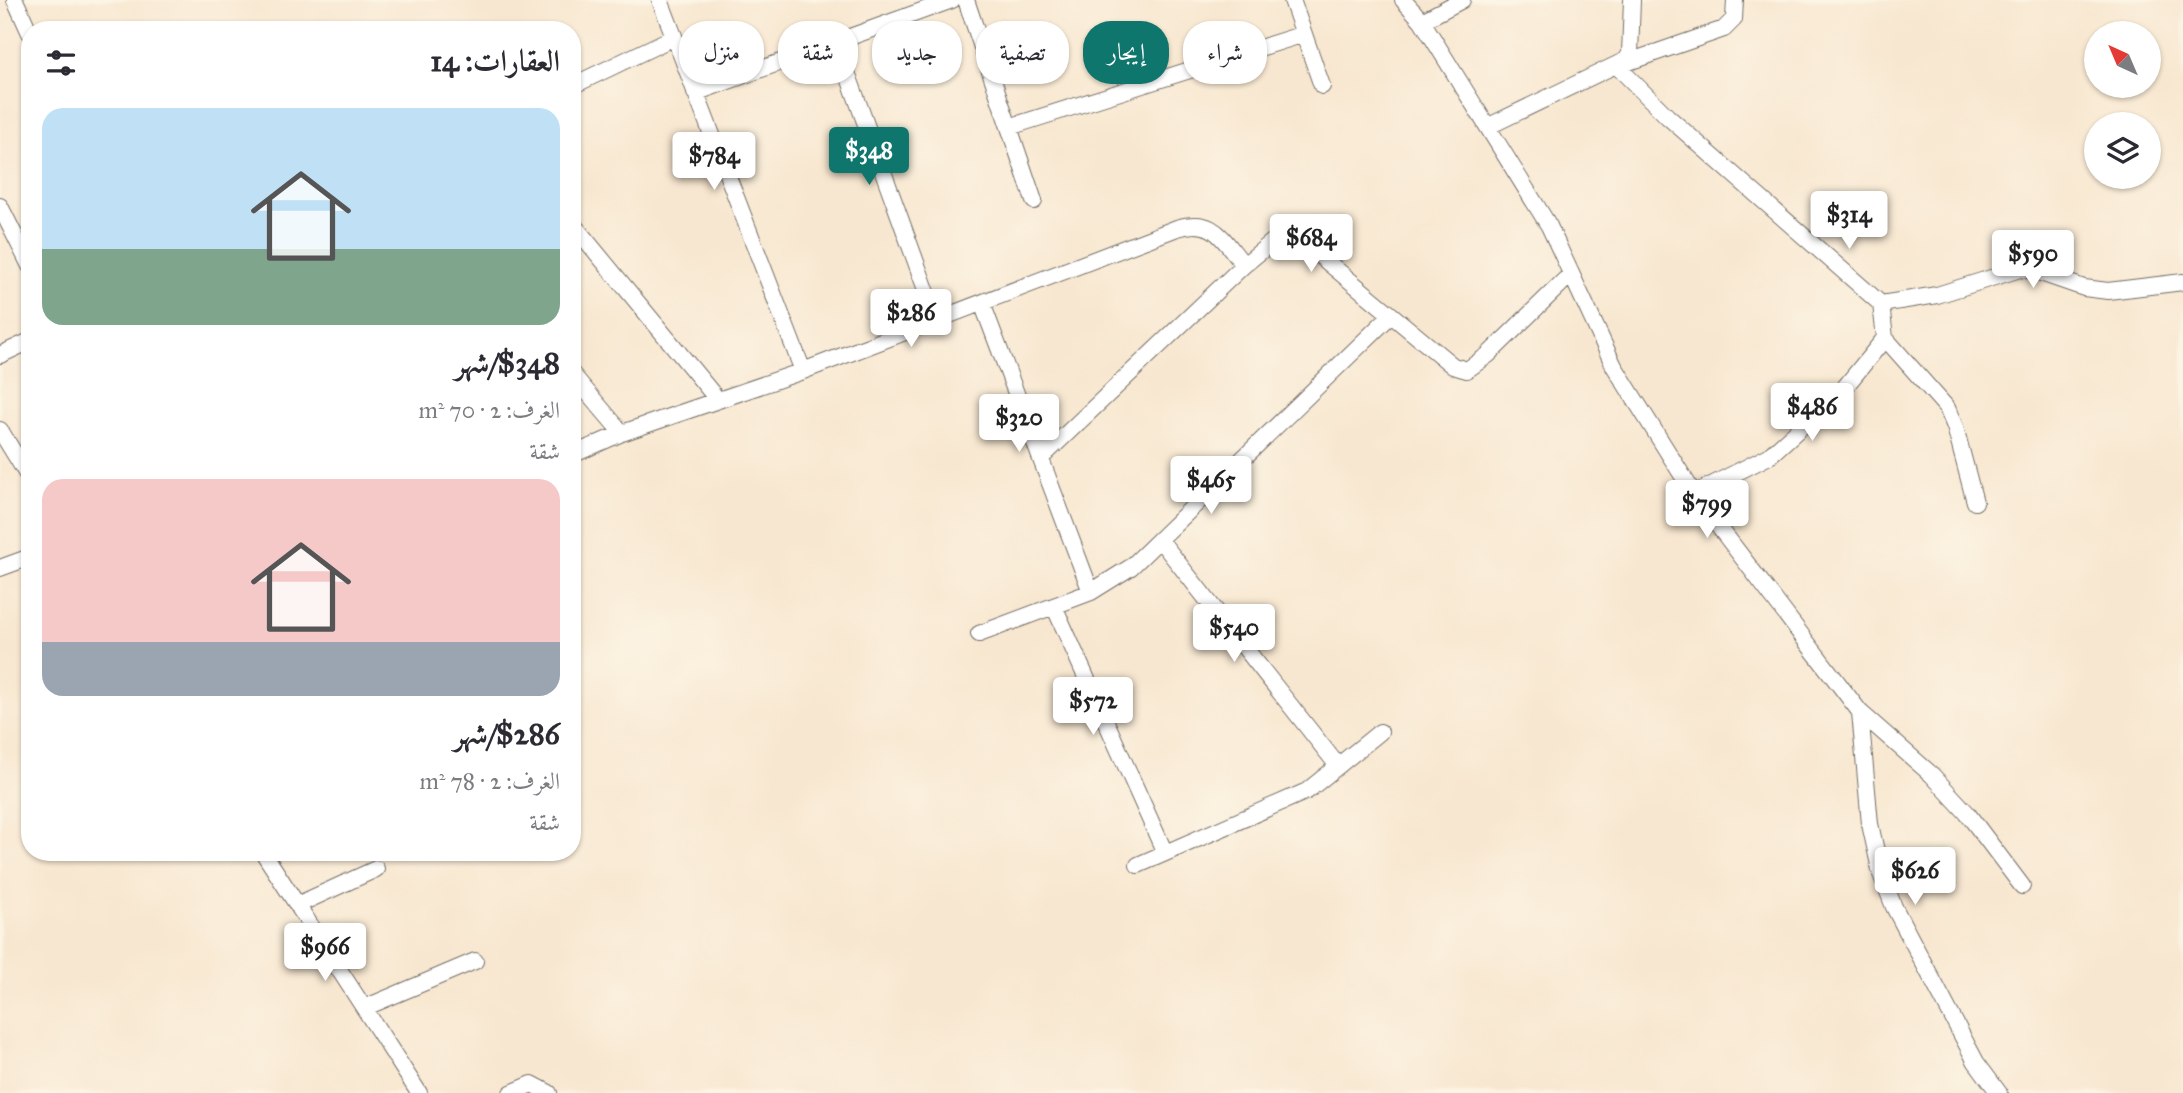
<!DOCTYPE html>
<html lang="ar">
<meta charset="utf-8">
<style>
body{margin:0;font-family:"IM FELL Great Primer",Amiri,serif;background:#f7f7f7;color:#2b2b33;direction:rtl;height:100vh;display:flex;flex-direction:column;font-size:26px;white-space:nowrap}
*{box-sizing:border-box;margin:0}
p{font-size:23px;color:#7c7c81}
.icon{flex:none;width:38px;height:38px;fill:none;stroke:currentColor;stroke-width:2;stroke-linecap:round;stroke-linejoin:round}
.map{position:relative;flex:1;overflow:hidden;direction:ltr}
.details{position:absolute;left:21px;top:21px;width:560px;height:840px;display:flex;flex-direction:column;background:#fff;border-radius:28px;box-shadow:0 2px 5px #0004;direction:rtl}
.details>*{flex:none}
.top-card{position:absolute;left:602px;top:21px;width:665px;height:63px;direction:rtl;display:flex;gap:14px}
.needle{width:46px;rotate:316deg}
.buttons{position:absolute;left:2084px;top:21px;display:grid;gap:14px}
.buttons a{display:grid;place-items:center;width:77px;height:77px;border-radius:50%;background:#fff;box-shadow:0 2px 5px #0004;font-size:35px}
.price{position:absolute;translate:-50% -60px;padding:0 16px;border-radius:7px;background:#fff;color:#222;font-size:23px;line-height:46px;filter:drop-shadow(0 2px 4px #0008)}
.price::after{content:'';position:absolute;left:50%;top:42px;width:21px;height:16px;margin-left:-10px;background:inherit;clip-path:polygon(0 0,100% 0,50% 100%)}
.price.on{background:#0f766e;color:#fff}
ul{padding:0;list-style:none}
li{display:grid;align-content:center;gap:14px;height:371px;padding:0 21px}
li span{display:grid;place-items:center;height:217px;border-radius:21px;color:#555}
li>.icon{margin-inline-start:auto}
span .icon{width:126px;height:126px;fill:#fffc;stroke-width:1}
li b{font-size:30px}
h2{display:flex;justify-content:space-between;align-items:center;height:84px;padding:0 21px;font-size:30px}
.pill{padding:0 24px;border-radius:28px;background:#fff;box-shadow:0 2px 5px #0004;font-size:24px;line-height:63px}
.pill.on{background:#0f766e;color:#fff}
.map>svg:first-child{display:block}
</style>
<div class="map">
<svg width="2183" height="1093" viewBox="0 0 2183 1093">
<rect width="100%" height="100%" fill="#fcf5e5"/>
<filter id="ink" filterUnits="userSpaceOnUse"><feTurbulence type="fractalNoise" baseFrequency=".0143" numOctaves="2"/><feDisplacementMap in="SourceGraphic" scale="14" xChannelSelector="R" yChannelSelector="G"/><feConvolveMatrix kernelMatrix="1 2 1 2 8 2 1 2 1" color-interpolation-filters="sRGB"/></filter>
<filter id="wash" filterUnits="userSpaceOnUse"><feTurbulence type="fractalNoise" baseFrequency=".00686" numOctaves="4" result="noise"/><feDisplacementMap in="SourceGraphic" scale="28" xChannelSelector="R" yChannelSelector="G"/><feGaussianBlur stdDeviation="1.57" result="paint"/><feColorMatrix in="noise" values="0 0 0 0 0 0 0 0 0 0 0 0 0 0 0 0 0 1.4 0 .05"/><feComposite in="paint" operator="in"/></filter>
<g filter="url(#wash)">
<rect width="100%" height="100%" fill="#f8e7d0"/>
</g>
<g filter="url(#ink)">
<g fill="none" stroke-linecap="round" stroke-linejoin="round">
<defs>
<path id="street" d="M15,0L30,33
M660,0L803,371
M966,0L1034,201
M1292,0L1322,86
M1403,0L1422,21L1549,226L1614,366L1694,494L1860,712L1932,775L1967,813L2022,886
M1735,0L1734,19L1724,29L1617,66L1668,117L1881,304L1885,338L1947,408L1955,427L1975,502
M1422,21L1462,0
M836,42L937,320
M572,86L674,37
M695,93L952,0
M1489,126L1626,60L1630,54L1632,0
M1009,127L1304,34
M0,206L30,266
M572,223L717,399
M982,303L1091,592
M1881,304L1937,295L2020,269L2035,271L2084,288L2108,291L2183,282
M0,355L30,341
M572,374L622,433
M0,430L30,479
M572,455L622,433L803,371L1177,228C1215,217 1221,238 1244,265
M1041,458L1244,265L1282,234L1296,236L1453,366L1467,370L1488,355L1571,274
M1694,494L1769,456L1845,387L1885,338
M1160,540L1338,766
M0,568L30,557
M1054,606L1165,853
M979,634L1091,592L1131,567L1389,317
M1860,712L1870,824L1881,874L1894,907L1976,1062L1999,1093
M263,852L419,1093
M1138,865L1307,791L1380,732
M297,905L376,869
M364,1008L475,961
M511,1093L532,1084L549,1093"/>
</defs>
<use href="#street" stroke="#736d65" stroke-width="18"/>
<use href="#street" stroke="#fff" stroke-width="16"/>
</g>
</g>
</svg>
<div class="buttons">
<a><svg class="needle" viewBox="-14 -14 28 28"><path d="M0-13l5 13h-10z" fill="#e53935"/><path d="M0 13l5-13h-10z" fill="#7c7c81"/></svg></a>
<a><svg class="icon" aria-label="layers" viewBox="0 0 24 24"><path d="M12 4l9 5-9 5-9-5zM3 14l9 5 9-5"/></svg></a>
</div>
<b class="price on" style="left:869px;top:187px">$348</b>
<b class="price" style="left:714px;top:192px">$784</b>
<b class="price" style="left:1849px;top:251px">$314</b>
<b class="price" style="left:1311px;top:274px">$684</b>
<b class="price" style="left:2033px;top:290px">$590</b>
<b class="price" style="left:911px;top:349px">$286</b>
<b class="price" style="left:1812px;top:443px">$486</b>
<b class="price" style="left:1019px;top:454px">$320</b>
<b class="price" style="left:1211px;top:516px">$465</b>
<b class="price" style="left:1707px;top:540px">$799</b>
<b class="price" style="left:1234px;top:664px">$540</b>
<b class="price" style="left:1093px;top:737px">$572</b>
<b class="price" style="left:1915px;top:907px">$626</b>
<b class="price" style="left:325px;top:983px">$966</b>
<div class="top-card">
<a class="pill">شراء</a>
<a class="pill on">إيجار</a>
<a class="pill">تصفية</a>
<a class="pill">جديد</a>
<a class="pill">شقة</a>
<a class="pill">منزل</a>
</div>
<section class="details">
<h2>العقارات: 14<svg class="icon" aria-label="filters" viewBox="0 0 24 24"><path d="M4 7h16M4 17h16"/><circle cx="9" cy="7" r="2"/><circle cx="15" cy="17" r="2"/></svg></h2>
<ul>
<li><span style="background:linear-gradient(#bfe0f5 65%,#7fa58c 0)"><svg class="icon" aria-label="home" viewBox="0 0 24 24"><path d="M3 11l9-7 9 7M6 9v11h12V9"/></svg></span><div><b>$348/شهر</b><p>الغرف: 2 · 70 m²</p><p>شقة</p></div></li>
<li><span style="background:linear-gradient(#f6c9c9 75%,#9aa5b1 0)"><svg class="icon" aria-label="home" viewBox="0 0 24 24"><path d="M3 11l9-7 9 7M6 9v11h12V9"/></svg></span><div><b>$286/شهر</b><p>الغرف: 2 · 78 m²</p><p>شقة</p></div></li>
</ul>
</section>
</div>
